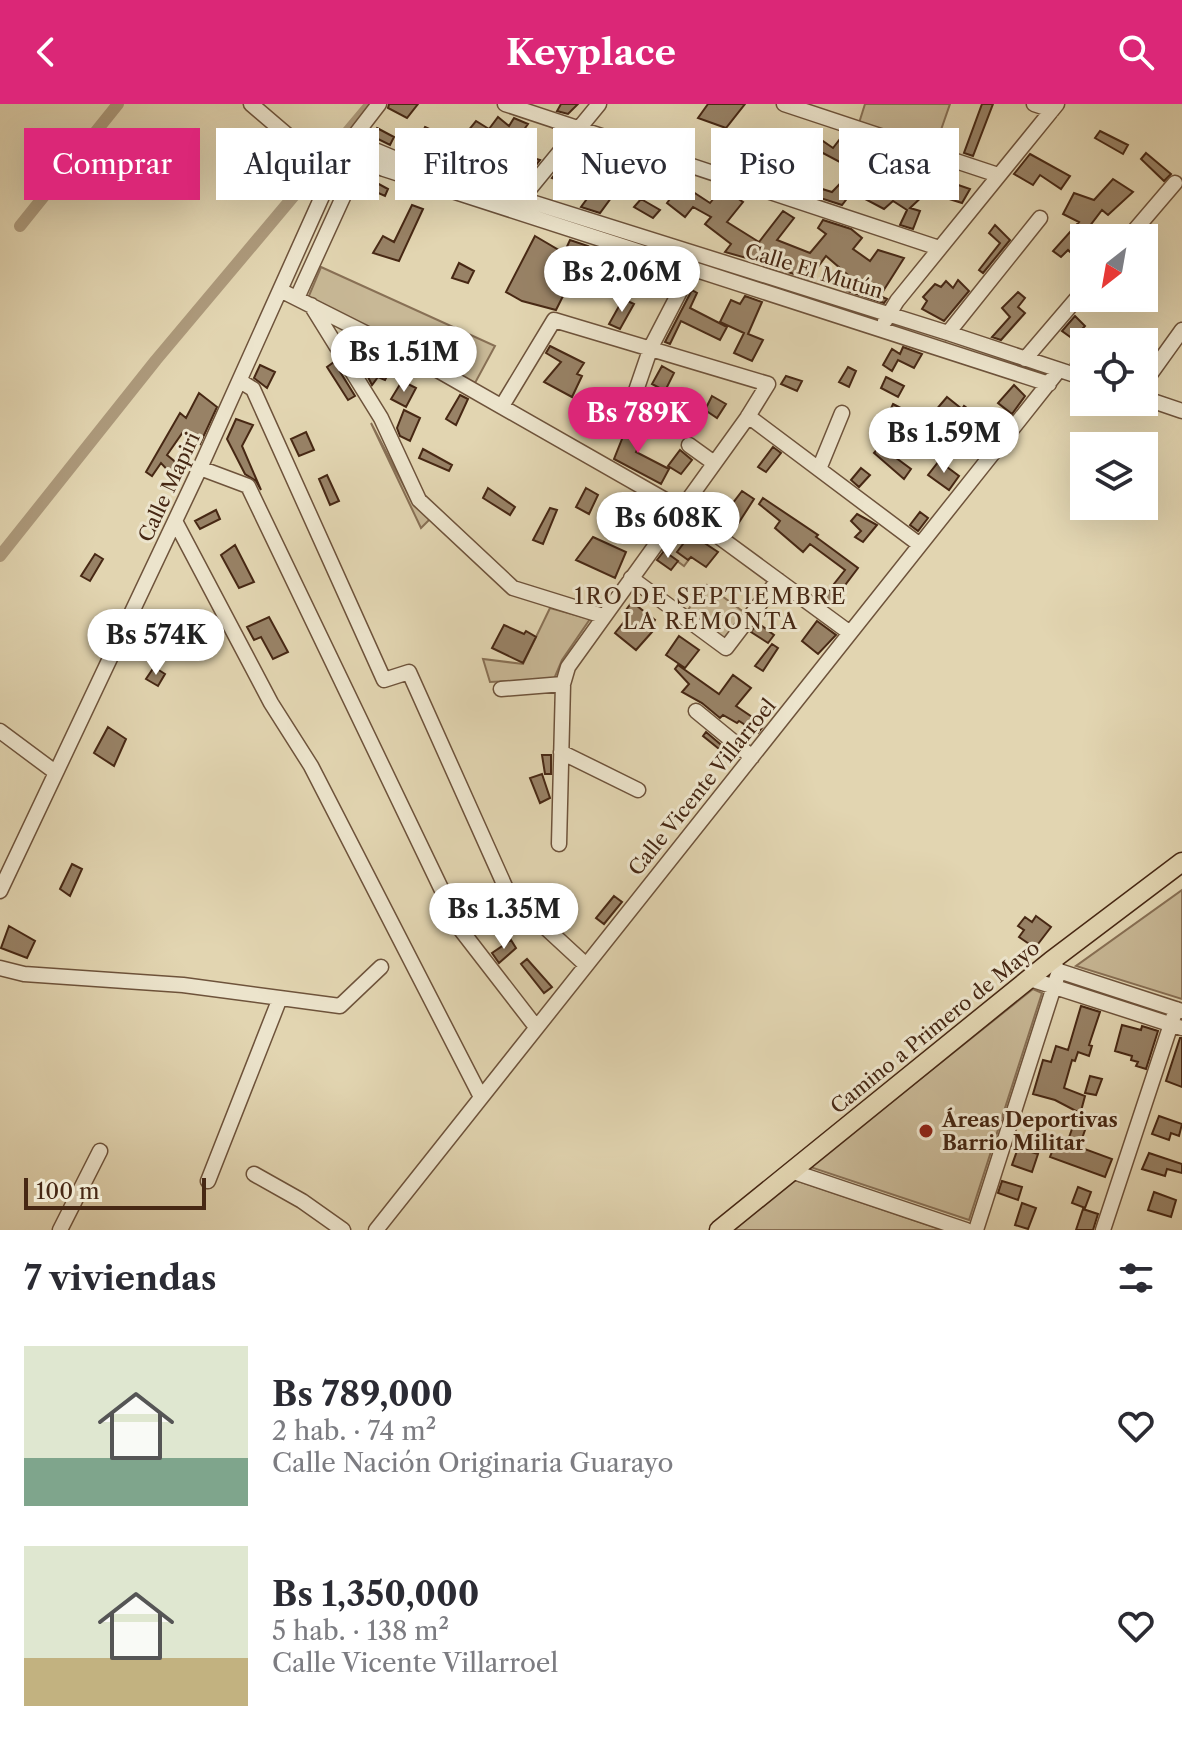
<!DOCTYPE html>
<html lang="es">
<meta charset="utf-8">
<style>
body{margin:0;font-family:"Libre Caslon Text",serif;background:#f7f7f7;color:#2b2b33;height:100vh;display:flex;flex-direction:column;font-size:30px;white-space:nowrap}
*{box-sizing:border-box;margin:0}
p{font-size:26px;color:#7c7c81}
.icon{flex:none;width:44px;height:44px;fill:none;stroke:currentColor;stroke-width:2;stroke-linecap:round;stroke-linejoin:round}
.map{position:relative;height:1126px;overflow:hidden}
.details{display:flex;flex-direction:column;background:#fff;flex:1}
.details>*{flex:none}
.banner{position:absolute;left:24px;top:24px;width:1134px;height:72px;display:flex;gap:16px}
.needle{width:52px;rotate:211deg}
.tools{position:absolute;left:1070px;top:120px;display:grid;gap:16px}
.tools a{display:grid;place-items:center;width:88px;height:88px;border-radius:0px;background:#fff;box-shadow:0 8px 32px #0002;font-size:40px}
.scale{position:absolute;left:24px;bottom:20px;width:182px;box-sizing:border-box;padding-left:8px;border:4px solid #472814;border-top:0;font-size:22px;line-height:28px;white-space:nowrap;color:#472814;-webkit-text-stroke:6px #ece4cc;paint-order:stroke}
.price{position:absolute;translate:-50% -68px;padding:0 18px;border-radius:28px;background:#fff;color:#222;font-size:26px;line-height:52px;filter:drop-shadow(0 2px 4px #0008)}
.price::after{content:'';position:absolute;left:50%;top:48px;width:24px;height:18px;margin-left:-12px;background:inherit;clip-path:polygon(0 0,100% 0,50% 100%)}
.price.current{background:#db2777;color:#fff}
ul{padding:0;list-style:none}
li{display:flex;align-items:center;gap:24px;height:200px;padding:0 24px}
li span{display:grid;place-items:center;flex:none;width:224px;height:160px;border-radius:0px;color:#555}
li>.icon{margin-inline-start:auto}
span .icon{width:96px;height:96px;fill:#fffc;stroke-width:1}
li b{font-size:34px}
h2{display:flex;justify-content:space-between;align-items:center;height:96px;padding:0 24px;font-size:34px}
.tag{padding:0 28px;border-radius:0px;background:#fff;box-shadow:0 8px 32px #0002;font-size:28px;line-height:72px}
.tag.current{background:#db2777;color:#fff}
header{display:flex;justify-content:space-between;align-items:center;height:104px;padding:0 24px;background:#db2777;color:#fff;font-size:36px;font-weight:800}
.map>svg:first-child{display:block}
</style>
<header><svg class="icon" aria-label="back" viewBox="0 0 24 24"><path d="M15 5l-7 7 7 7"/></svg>Keyplace<svg class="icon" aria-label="search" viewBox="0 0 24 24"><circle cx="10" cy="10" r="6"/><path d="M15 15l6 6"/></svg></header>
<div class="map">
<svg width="1182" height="1126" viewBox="0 0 1182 1126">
<rect width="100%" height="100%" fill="#e2d5b1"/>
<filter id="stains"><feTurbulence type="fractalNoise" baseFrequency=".0025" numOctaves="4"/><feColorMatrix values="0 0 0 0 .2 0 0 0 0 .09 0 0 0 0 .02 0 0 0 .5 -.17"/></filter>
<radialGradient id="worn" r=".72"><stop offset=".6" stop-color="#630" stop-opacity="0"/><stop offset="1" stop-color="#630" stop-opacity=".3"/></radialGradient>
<path fill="#c8b896" stroke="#887055" stroke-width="2" d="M865,0H950L935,43L859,19Z
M321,163L495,242L475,279L308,194Z
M371,319L414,401L430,415L421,424Z
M682,418L705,434L684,462L662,446Z
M707,481L745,509L725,535L687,507Z
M550,504L590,515L562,556L554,575L490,578L483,555L523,560Z
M1182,786V895L1076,862Z
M1033,885L1042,889L969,1116L810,1063Z
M792,1075L943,1126H734Z"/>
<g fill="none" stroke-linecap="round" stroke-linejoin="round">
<path stroke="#ad9a7c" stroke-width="12" d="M20,122L118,0
M0,452L156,256L371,0"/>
</g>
<path fill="#988266" stroke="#472814" stroke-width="2" d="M389,0H418L407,14L388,4Z
M561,0H578L568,10L557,7Z
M708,0H745L726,24L698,14Z
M982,0H993L973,52L964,49Z
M498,13L509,22L514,14L528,20L503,55L500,54L492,75L480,71L485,58L454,44L476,17L489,25Z
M425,23L457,38L446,57L435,51L432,55L412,50Z
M377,24L394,33L390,41L372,32Z
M781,27L798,35L805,28L815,36L817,33L833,44L840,35L854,46L847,54L854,59L851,64L823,49L819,53L808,48L801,58L765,47Z
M1100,27L1128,41L1123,50L1095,34Z
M751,32L770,42L760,52L742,42Z
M895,49L907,52L928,75L935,64L946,70L941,75L970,85L962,99L927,88L910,104L920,107L913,125L900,121L907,106L893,97L884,105L852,88L842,101L814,92L819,84L832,88L860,59L877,65Z
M1146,49L1171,70L1164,77L1141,55Z
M1030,50L1070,72L1061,85L1040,71L1033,81L1014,70Z
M527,52L540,56L528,71L519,66Z
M564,58L587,67L590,64L606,68L603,73L622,79L600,109L581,103L592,88L552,74Z
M364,72L388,85L385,92L360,81Z
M1113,75L1133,88L1108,111L1102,106L1080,135L1084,139V161L1068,146L1061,153L1053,147L1079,118L1063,110L1074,89L1094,96Z
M681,80L710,99L722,84L743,98L727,118L759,138L783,107L794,114L777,136L810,149L826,130L818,124L823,116L851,125L862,134L853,145L870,157L878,146L904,154L880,192L887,195L884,199L847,187L852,178L846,174L848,171L826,152L809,175L782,166L765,150L757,157L725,148L731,140L705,120L711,113L693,103L685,113L667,99Z
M641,95L660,106L653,114L634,103Z
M412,101L423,105L399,157L373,149L383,132L394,138Z
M995,121L1010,136L983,169L979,166L1000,139L989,129Z
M535,132L564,149L570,136L588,142L556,206L522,197L506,188Z
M459,159L474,167L468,179L452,174Z
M958,176L969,187L944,217L922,205L927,197L923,193L935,180L941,183L946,177L953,184Z
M692,186L697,189L690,204L727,223L720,236L681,217L670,240L665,238Z
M1018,188L1025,194L1018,203L1025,209L1001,236L992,233L1010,213L1002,204Z
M745,192L762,198L748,230L763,236L752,257L734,249L744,229L720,218L731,196L740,200Z
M623,195L634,200L620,225L609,220Z
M1075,212L1085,222L1073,235L1062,227Z
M550,242L584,259L577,270L582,272L572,293L544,278L561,258L546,249Z
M903,243L922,250L914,264L898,256L892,267L883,261L892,245L900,250Z
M1084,243V263L1071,259Z
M382,248L396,256L385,276L378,273L372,281L368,273Z
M334,258L355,292L348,296L327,263Z
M260,261L275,268L267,284L254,274Z
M662,262L674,269L665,287L652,280Z
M848,263L856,267L849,283L839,278Z
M786,272L802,277L797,287L781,280Z
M886,273L904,282L898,293L881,284Z
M402,277L416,284L406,303L391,295Z
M1014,281L1025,292L1012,310L998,299Z
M199,289L217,303L200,340L183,328L167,351L184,365L174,373L161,359L152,372L146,368L180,309L186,314Z
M460,291L468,295L456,321L446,315Z
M712,292L726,300L717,314L705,306Z
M684,293L704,303L697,317L685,311L674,328L666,325L663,329L646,324L651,314L659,317L669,299L678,303Z
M947,293L962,305L964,302L980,313L969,323L958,314L932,347L923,342L942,319L929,314Z
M893,300L912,310L904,325L886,315Z
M404,306L420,314L410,337L400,332L397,324Z
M236,315L253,321L242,342L261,386L256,377L245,370L227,335Z
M634,318L646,324L636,348L669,365L661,380L614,355L628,320Z
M306,328L314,346L299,352L291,335Z
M880,342L911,365L904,375L874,349Z
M773,343L781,349L766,368L758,363Z
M423,345L452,361L449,367L419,354Z
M680,346L692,356L681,370L668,362Z
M939,357L959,372L949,386L928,371Z
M861,364L870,371L859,383L851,376Z
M327,371L339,397L330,401L319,375Z
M488,384L515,403L510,411L483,394Z
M586,384L598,391L589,410L576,403Z
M742,387L754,395L736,423L723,412Z
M636,391L645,396L637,414L646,419L639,427L619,416Z
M763,394L818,431L816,433L858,464L830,501L822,495L845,466L810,440L803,448L775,424L780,417L759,400Z
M550,404L557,406L543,440L533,436Z
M216,406L220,415L200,425L195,417Z
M920,408L928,414L918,427L910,421Z
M857,410L877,421L863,438L855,433L861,427L851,417Z
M688,425L705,435L703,438L718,448L706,463L691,453L688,456L677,448L686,436L681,433Z
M593,433L626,448L615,474L576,456Z
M235,441L254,478L239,484L221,451Z
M664,447L678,457L671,466L657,456Z
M95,450L103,455L90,477L81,472Z
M632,498L655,516L650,523L644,521L652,528L636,546L615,529L631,509L626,506Z
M269,513L288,548L273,555L261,533L254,536L247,523Z
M817,517L836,531L818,550L802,537Z
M758,519L774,531L768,539L751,528Z
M504,521L524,530L526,527L536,533L523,559L492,544Z
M679,532L699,546L685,564L666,551Z
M772,540L778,544L763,567L755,562Z
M678,561L719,590L733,571L751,584L736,602L764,621L758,629L739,617L737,619L723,611L720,614L702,599L682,588L689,580L675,565Z
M154,563L165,570L158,582L146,575Z
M108,623L126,635L114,662L94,649Z
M706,628L732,650L729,653L703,632Z
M542,651H551V670H545Z
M542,670L550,694L540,699L530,674Z
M72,760L82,765L70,792L60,785Z
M614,792L622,798L604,820L596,814Z
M1036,812L1051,823L1035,844L1019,833L1024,826L1018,822L1025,813L1032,818Z
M9,822L35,837L27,854L1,844Z
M511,836L516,844L499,859L492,849Z
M527,855L552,883L544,889L521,860Z
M1081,902L1100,908L1089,941L1092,942L1089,952L1078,948L1075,957L1072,956L1064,984L1085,992L1081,1007L1090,1012L1079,1043L1112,1055L1105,1073L1050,1053L1057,1035L1067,1039L1078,1008L1055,996L1033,990L1043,956L1051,958L1056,942L1068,946Z
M1122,921L1141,926L1142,922L1158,927L1146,965L1136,962L1138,958L1131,956L1132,952L1115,947Z
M1180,934H1182V983L1166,977Z
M1090,972L1102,975L1096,991L1085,989Z
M1159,1012L1182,1020L1179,1032L1171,1029L1169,1036L1152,1030Z
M1018,1044L1038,1050L1032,1068L1012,1061Z
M1149,1049L1182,1060V1069L1167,1065L1165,1072L1142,1065Z
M1002,1077L1022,1083L1018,1096L998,1089Z
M1078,1083L1091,1088L1085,1104L1072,1099Z
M1154,1088L1176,1096L1171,1113L1148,1106Z
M1022,1099L1036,1104L1028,1125L1015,1121Z
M1083,1105L1098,1110L1093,1126H1076Z"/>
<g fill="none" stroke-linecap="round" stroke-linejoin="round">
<defs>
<path id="minor" d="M251,0L320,59L334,67
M505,0L939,144
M784,0L998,71
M1034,0L1052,6
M351,36L401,57L948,229L1084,274
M342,48L384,65L1049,280
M522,94L599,0
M1128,134L1175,79
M280,186L427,260L681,405L850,529
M297,194L360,56
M311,201L381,314L419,396L513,484L603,512
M885,217L897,197L1057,0
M948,229L1040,114
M1025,255L1084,186
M240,277L253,285L384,576L409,568L508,789L586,861
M1144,279L1182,226
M1144,294L1182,307
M502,302L554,216L768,280L747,314L568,563L563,580L559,740
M628,310L651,243L692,164
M748,312L920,441
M689,341L714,359
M200,364L248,382L461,826L536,923
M819,365L842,309
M175,417L271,599L311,662L481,993
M631,474L726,544L778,476
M501,585L563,580
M696,607L752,653
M0,627L55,668
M561,648L638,686
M0,787L200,364L342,48L379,0
M1055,862L1059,867L1182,907
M0,864L24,870L183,881L340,902L381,863
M1030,875L1182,924
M791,1067L966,1126
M254,1070L302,1097L343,1126
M208,1077L280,894
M60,1126L100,1047
M376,1126L1059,266
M976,1126L1059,867
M1103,1126L1176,905"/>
<path id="major" d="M719,1126L1051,857L1182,758"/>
</defs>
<use href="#minor" stroke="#6e533b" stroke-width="17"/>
<use href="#major" stroke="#472814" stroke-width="21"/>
<use href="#minor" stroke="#ece4cc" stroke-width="14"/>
<use href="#major" stroke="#e2d5b1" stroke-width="18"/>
</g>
<circle fill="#8f2418" stroke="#ece4cc" stroke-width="3" cx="926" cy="1027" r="8"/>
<g text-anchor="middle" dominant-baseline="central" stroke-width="6" stroke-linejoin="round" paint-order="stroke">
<g font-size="20" fill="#472814" stroke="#ece4cc">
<text transform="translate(814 167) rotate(17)">Calle El Mutún</text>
<text transform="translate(169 383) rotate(-65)">Calle Mapiri</text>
<text transform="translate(702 683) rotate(-51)">Calle Vicente Villarroel</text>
<text transform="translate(935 923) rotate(-39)">Camino a Primero de Mayo</text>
</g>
<g font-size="20" font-weight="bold" fill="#472814" stroke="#ece4cc" text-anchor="start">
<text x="942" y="1016">Áreas Deportivas<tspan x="942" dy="23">Barrio Militar</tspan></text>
</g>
<g font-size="22" letter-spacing="2" fill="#472814" stroke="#ece4cc">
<text x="711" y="492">1RO DE SEPTIEMBRE<tspan x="711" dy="25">LA REMONTA</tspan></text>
</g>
</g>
<rect width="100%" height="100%" filter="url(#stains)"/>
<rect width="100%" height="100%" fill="url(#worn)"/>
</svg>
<div class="tools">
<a><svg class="needle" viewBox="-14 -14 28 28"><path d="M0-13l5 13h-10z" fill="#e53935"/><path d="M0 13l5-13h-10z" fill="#7c7c81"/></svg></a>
<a><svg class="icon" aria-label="locate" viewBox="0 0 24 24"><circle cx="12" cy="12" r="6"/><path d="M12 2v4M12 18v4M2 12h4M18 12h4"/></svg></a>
<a><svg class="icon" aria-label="layers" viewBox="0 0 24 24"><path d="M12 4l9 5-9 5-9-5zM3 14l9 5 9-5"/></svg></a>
</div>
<div class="scale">100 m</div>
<b class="price" style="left:622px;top:210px">Bs 2.06M</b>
<b class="price" style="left:404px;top:290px">Bs 1.51M</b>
<b class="price current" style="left:638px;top:351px">Bs 789K</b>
<b class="price" style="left:944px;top:371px">Bs 1.59M</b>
<b class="price" style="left:668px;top:456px">Bs 608K</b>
<b class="price" style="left:156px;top:573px">Bs 574K</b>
<b class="price" style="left:504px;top:847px">Bs 1.35M</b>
<div class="banner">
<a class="tag current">Comprar</a>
<a class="tag">Alquilar</a>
<a class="tag">Filtros</a>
<a class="tag">Nuevo</a>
<a class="tag">Piso</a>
<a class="tag">Casa</a>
</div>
</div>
<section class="details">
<h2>7 viviendas<svg class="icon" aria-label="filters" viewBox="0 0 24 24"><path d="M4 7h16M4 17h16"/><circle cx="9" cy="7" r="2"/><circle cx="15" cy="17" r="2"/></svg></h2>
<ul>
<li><span style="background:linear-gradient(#dfe7d0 70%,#7fa58c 0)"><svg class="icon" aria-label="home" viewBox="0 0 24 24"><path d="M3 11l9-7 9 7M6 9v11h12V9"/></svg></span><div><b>Bs 789,000</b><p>2 hab. · 74 m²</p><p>Calle Nación Originaria Guarayo</p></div><svg class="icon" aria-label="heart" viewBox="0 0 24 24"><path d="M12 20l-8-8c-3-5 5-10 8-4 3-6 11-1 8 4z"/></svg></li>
<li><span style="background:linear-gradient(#dfe7d0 70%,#c2b280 0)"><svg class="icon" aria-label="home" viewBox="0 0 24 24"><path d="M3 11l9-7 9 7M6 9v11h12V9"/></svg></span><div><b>Bs 1,350,000</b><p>5 hab. · 138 m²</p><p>Calle Vicente Villarroel</p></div><svg class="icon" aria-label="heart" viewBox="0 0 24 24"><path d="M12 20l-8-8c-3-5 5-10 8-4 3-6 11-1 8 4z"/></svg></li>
</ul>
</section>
